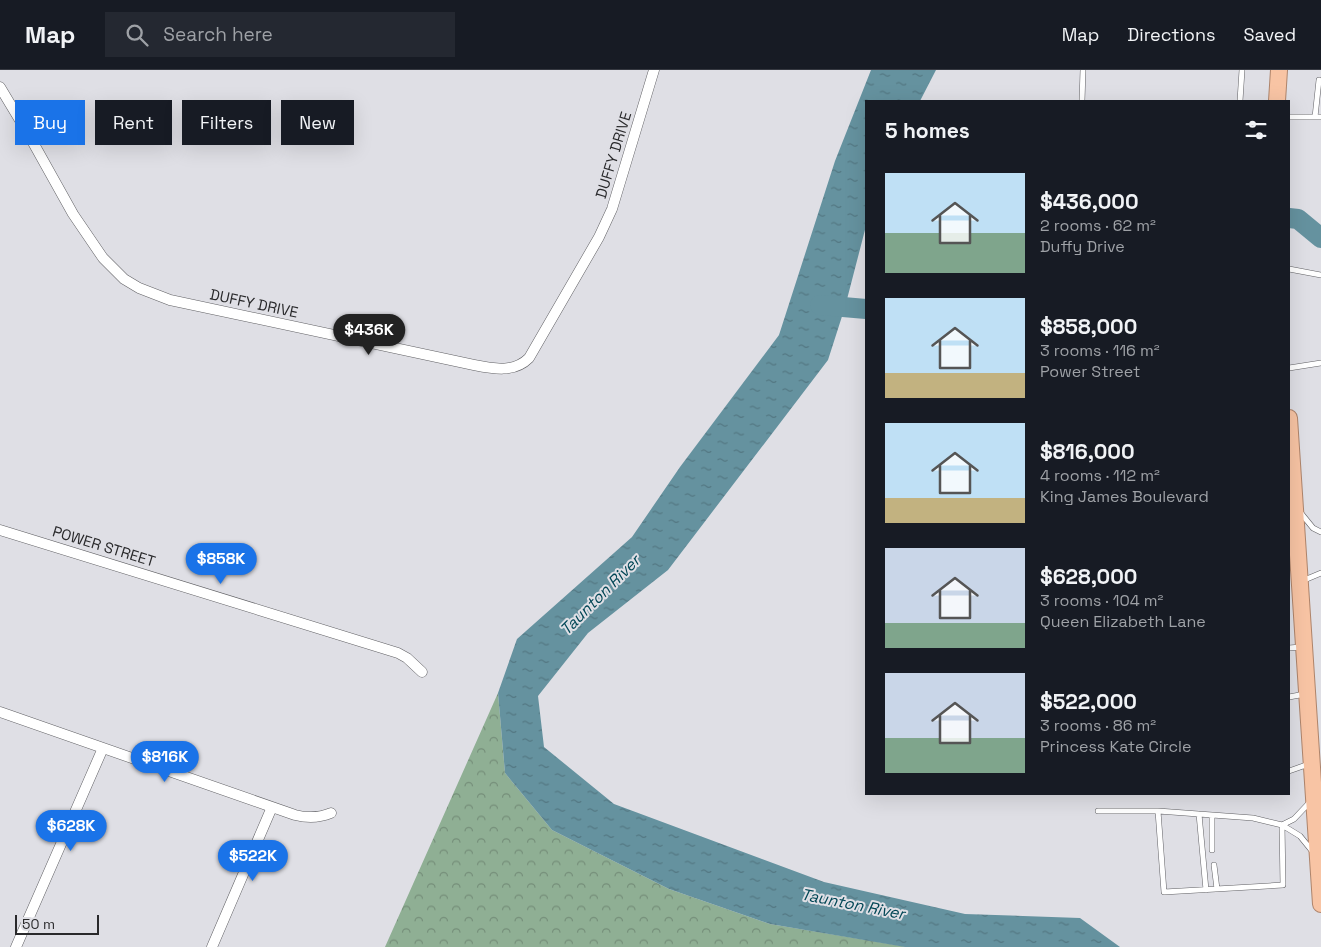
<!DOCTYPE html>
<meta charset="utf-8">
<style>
body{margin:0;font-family:"Space Grotesk",sans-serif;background:#242831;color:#f1f3f6;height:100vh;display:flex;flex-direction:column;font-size:19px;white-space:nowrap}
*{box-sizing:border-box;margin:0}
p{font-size:16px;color:#9ea1a6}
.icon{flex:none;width:28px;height:28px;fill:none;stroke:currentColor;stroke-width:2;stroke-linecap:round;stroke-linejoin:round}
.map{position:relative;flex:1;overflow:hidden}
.details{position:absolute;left:865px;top:30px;width:425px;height:695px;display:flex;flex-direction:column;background:#171b24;border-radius:0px;box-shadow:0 5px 20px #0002}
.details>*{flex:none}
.banner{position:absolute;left:15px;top:30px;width:475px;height:45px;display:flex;gap:10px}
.scale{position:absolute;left:15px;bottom:12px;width:84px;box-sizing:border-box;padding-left:5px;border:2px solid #29292b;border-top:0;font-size:14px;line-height:18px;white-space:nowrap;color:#29292b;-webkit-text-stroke:4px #dfdfe5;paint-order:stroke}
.price{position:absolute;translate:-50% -42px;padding:0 11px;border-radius:18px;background:#1a73e8;color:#fff;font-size:16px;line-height:32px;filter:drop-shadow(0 1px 2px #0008)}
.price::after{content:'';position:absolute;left:50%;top:30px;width:15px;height:11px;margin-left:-8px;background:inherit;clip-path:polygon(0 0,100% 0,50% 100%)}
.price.active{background:#222;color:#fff}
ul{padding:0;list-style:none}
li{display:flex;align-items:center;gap:15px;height:125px;padding:0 20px}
li span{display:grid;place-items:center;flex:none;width:140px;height:100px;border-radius:0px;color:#555}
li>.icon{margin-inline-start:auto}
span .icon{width:60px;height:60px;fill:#fffc;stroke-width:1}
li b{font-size:21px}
h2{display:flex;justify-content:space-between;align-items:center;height:60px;padding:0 20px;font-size:21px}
.tag{padding:0 18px;border-radius:0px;background:#171b24;box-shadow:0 5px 20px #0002;font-size:18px;line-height:45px}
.tag.active{background:#1a73e8;color:#fff}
header{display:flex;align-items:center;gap:30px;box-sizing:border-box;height:70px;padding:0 25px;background:#171b24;border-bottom:1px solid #363941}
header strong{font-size:24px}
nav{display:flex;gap:28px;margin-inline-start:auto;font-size:18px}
.search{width:350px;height:45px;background:#242831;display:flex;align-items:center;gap:12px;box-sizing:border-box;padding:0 18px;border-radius:0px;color:#9ea1a6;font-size:19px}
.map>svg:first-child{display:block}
</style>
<header>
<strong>Map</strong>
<div class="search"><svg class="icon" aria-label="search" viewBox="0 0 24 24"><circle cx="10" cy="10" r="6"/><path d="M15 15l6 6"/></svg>Search here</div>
<nav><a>Map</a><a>Directions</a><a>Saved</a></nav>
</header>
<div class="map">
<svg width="1321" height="877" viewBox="0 0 1321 877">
<defs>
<pattern id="forest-crowns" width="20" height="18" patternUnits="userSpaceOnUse" patternTransform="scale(1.25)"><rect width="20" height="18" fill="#8faf94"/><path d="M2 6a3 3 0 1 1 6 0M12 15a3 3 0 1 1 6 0" fill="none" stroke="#758e79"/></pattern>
<pattern id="water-ripples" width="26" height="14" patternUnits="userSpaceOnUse" patternTransform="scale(1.25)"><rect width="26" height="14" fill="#65929f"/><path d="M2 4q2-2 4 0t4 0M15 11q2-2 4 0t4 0" fill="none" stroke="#537782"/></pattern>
</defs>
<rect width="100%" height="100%" fill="#dfdfe5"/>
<path fill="url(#forest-crowns)" d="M498,623L505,703L552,760L669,819L770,854L908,877H385Z"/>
<path fill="url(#water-ripples)" d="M871,0H936L920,31H866V156L845,237L828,290L668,500L588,563L538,626L544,677L614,734L824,812L965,844L1080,848L1120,877H905L770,854L669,819L552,760L505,703L498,623L517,569L632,467L680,397L779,265L835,91Z"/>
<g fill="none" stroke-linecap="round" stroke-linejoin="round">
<path stroke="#65929f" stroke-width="20" d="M1289,148L1298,149L1321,168
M820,235L866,239"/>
<defs>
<path id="service" d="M1082,31L1083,0
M1240,31L1242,0
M1289,47H1321
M1315,47L1319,10
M1289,199L1321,205
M1289,298L1321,293
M1300,442L1313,458L1321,462
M1302,511L1321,503
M1289,578L1301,577
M1289,627L1305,624
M1289,701L1309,694
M1098,741H1158L1253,748L1282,755L1300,766L1313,782
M1158,741L1164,822L1283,815L1282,755
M1199,744L1206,820
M1212,745V780
M1282,755L1294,749L1310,732
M1214,795L1217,819"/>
<path id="minor" d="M0,17L30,67L73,144L103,188L124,209L139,218L170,230L474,295C494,299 514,303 529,288L599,167L612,139L654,0
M0,460L398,583L407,588L422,602
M0,642L295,745C307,748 319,748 331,743
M16,877L103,678
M212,877L272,737"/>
<path id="trunk" d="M1277,31L1279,0
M1289,348L1321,834"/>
</defs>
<use href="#service" stroke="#606064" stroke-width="6"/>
<use href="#minor" stroke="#606064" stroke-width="11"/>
<use href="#trunk" stroke="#ae846b" stroke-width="18"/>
<use href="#service" stroke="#fff" stroke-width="5"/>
<use href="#minor" stroke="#fff" stroke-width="10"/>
<use href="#trunk" stroke="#f8c4a4" stroke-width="16"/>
</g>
<g text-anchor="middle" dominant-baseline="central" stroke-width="4" stroke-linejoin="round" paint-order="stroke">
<g font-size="15" fill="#29292b" stroke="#dfdfe5">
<text transform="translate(613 85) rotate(-73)">DUFFY DRIVE</text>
<text transform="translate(254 233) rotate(12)">DUFFY DRIVE</text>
<text transform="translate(104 476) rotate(17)">POWER STREET</text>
</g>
<g font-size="16" font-style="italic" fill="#004655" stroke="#dfdfe5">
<text transform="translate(600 525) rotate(-45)">Taunton River</text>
<text transform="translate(853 834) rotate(11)">Taunton River</text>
</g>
</g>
</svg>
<div class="scale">50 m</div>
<b class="price active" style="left:369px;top:286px">$436K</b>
<b class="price" style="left:221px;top:515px">$858K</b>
<b class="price" style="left:165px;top:713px">$816K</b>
<b class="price" style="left:71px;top:782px">$628K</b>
<b class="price" style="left:253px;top:812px">$522K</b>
<div class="banner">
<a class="tag active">Buy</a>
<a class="tag">Rent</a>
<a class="tag">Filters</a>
<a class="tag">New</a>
</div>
<section class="details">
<h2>5 homes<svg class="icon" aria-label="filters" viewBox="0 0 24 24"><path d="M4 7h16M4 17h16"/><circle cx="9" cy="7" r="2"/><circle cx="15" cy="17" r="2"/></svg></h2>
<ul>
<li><span style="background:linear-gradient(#bfe0f5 60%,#7fa58c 0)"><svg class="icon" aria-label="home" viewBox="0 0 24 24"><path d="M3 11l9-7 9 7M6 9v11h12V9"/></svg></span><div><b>$436,000</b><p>2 rooms · 62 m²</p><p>Duffy Drive</p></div></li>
<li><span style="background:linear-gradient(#bfe0f5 75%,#c2b280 0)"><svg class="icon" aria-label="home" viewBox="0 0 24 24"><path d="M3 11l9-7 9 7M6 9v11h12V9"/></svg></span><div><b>$858,000</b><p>3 rooms · 116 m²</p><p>Power Street</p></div></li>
<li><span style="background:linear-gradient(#bfe0f5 75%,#c2b280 0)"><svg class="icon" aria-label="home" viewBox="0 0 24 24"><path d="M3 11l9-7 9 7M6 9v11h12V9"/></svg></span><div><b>$816,000</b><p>4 rooms · 112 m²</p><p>King James Boulevard</p></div></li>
<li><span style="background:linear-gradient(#c9d6e8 75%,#7fa58c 0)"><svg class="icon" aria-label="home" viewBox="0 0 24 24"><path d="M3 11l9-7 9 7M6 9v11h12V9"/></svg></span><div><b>$628,000</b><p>3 rooms · 104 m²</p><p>Queen Elizabeth Lane</p></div></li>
<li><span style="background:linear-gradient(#c9d6e8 65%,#7fa58c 0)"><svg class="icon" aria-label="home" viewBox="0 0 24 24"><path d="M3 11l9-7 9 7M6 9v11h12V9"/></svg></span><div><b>$522,000</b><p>3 rooms · 86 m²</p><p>Princess Kate Circle</p></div></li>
</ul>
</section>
</div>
